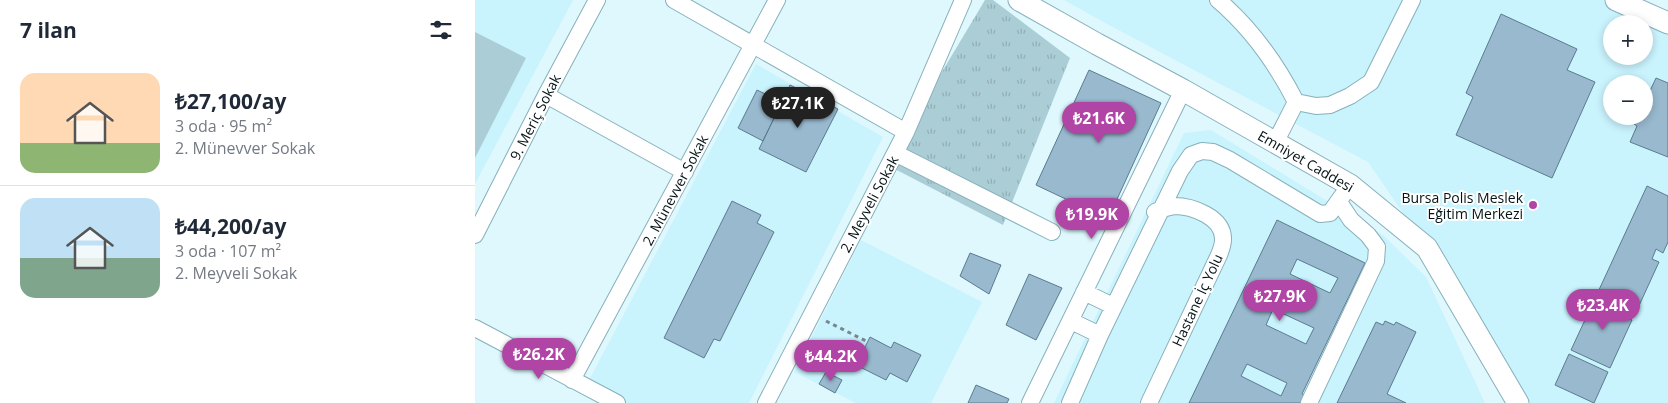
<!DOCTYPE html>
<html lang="tr">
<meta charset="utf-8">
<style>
body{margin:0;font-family:"Open Sans",sans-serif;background:#f2f2f3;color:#1f2937;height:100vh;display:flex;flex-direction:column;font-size:19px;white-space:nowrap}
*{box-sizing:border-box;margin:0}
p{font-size:16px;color:#747a83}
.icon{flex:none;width:28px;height:28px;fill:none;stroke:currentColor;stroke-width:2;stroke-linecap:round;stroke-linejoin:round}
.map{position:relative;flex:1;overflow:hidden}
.drawer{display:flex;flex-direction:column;background:#fff;width:475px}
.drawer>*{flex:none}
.controls{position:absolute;left:1128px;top:15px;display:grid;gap:10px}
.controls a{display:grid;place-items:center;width:50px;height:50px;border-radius:50%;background:#fff;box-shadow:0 2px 8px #0003;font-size:25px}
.price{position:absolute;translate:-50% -42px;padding:0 11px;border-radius:18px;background:#b045a5;color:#fff;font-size:16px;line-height:32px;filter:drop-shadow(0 1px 2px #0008)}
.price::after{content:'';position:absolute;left:50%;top:30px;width:15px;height:11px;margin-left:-8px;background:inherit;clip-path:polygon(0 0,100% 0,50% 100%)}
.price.active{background:#222;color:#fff}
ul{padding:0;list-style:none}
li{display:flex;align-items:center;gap:15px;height:125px;padding:0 20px}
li+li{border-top:1px solid #e0e1e3}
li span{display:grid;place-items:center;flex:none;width:140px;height:100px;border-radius:15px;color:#555}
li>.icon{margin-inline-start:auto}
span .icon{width:60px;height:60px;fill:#fffc;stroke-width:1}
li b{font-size:21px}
h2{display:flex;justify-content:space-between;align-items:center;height:60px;padding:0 20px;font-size:21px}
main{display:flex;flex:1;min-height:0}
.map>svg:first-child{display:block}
</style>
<main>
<section class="drawer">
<h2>7 ilan<svg class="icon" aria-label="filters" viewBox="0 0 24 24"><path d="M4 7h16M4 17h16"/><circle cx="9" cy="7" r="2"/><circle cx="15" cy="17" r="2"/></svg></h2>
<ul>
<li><span style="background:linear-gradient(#ffd9b3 70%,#8fb573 0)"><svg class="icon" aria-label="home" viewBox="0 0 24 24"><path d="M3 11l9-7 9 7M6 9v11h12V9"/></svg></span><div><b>₺27,100/ay</b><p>3 oda · 95 m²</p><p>2. Münevver Sokak</p></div></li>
<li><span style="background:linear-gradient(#bfe0f5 60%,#7fa58c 0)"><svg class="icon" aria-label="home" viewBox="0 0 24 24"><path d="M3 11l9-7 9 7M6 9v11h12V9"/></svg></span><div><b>₺44,200/ay</b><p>3 oda · 107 m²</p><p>2. Meyveli Sokak</p></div></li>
</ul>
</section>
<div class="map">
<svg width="1193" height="403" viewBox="0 0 1193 403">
<defs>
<pattern id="park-tufts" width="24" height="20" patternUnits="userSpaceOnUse" patternTransform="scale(1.25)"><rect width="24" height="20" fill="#abcdd5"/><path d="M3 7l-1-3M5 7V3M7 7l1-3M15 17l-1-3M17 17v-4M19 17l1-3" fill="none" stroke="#92afb6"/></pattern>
</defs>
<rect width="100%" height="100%" fill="#def8fe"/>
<path fill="#c9f3fd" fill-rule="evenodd" d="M0,0H98L0,184Z
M589,0H1141L1193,23V403H1043L952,248L893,162L632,24ZM1136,24H1169V56H1136ZM1136,84H1169V116H1136Z
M281,64L408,137L274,403H152L112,384Z
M736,130L908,235L951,277L1010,403H579L709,133Z
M386,240L507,302L456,403H381L319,372Z"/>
<path fill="url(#park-tufts)" d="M510,0H518L595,58L528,225L414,166L431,132Z"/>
<path fill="#abcdd5" d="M0,32L51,58L0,158Z"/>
<path fill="#99b9cf" stroke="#5c7b8f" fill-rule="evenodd" d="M1026,14L1102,49L1092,70L1120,82L1077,178L981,135L998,97L991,93Z
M614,70L686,103L633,219L561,185Z
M1181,78L1193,83V157L1155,142L1162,126L1159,124L1162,116H1169V99L1171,92L1174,93Z
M315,85L363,109L331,172L284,149Z
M282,90L307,102L288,141L263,128Z
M1172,186L1193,196V242L1188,253L1181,249L1177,259L1184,262L1162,310L1123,292Z
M257,201L286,215L282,223L299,232L245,341L239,339L229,358L189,338Z
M802,220L890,263L827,394L830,395L826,403H714ZM822,259L863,278L855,293L815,274ZM798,309L839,328L831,344L791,325ZM772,364L812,383L806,396L766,376Z
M495,253L526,265L514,294L485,276Z
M554,274L587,288L561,340L531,325Z
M1123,292L1155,307L1150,317L1157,320L1135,368L1096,350Z
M910,321L919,325L921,322L941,332L912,394L931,403H862L901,322L908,325Z
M395,337L416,348L419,342L446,355L432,382L415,373L411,380L381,365Z
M1094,354L1133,372L1119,403L1080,385Z
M351,372L367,380L360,393L344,384Z
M501,385L534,399L532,403H493Z"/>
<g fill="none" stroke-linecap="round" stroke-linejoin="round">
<defs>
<path id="minor" d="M199,0L431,132
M743,0C777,29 801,63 821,102
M71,95L210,172
M800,143L821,102L841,106L855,105L875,96L896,82L937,0
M420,153L577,232
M0,235L71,95L122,0
M609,292L638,306
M596,321L625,335
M0,328L142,403
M97,380L302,0
M291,403L431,132L488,0
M555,403L708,90
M595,403L625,335L705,171L716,155L727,151L738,152L755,160L845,214L855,213L875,185
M674,403L744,255C746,250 748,245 748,240C749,217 717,206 699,206C692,207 686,209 680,212
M834,403L901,261L902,247L893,235L876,220L864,202"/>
<path id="major" d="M544,0L622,44L708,90L875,185L952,248L1043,403
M1141,0L1193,23"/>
</defs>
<use href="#minor" stroke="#87b0ba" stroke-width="18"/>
<use href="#major" stroke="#87b0ba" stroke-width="23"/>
<path stroke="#74898e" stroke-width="3" stroke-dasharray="4 4" stroke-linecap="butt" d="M351,321L393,342"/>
<use href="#minor" stroke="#fff" stroke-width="16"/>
<use href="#major" stroke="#fff" stroke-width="21"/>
</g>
<circle fill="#b045a5" stroke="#fff" stroke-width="2" cx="1058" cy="205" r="5"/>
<g text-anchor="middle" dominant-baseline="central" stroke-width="4" stroke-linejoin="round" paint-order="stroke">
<g font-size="14" fill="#041316" stroke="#fff">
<text transform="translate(60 117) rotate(-63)">9. Meriç Sokak</text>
<text transform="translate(831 161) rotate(30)">Emniyet Caddesi</text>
<text transform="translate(200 190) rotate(-62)">2. Münevver Sokak</text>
<text transform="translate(394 204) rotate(-62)">2. Meyveli Sokak</text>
<text transform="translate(722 300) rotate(-65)">Hastane İç Yolu</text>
</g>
<g font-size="14" fill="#041316" stroke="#fff" text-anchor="end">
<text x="1048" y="197">Bursa Polis Meslek<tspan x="1048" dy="16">Eğitim Merkezi</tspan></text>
</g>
</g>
</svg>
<div class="controls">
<a>+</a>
<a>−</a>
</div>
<b class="price active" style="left:323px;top:129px">₺27.1K</b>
<b class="price" style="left:624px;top:144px">₺21.6K</b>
<b class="price" style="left:617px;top:240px">₺19.9K</b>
<b class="price" style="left:805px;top:322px">₺27.9K</b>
<b class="price" style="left:1128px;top:331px">₺23.4K</b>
<b class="price" style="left:64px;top:380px">₺26.2K</b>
<b class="price" style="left:356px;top:382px">₺44.2K</b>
</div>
</main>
